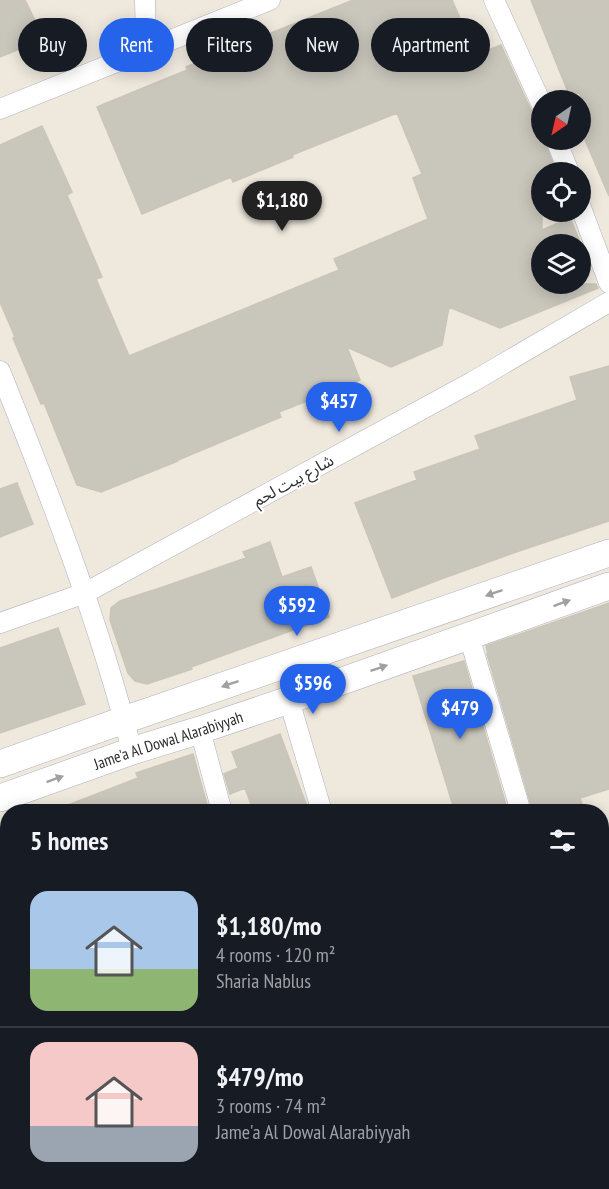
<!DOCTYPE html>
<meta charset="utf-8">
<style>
body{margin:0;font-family:"PT Sans Narrow","Noto Sans Arabic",sans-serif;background:#242831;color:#f1f3f6;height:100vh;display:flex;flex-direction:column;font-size:22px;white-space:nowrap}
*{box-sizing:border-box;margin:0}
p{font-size:20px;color:#9ea1a6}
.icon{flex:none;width:33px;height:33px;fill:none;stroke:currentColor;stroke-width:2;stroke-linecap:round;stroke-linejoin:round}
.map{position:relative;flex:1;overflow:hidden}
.panel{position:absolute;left:0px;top:804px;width:609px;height:386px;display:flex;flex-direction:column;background:#171b24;border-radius:24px 24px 0 0;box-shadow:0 3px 15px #0003}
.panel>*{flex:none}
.top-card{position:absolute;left:18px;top:18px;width:573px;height:54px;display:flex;gap:12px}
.needle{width:39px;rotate:214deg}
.buttons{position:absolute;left:531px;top:90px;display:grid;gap:12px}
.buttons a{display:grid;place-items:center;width:60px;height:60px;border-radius:50%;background:#171b24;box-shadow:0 3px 15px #0003;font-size:30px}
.price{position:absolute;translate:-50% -51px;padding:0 14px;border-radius:21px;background:#2563eb;color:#fff;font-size:20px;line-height:39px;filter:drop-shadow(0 2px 3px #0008)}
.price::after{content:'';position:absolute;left:50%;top:36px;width:18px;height:14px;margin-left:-9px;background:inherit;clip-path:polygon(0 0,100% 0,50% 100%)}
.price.on{background:#222;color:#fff}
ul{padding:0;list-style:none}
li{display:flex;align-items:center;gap:18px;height:150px;padding:0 30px}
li+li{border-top:2px solid #363941}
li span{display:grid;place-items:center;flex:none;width:168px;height:120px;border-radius:18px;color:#555}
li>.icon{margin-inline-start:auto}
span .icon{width:72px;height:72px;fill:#fffc;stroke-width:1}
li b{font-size:26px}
h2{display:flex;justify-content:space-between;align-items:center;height:72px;padding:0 30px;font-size:26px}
.tag{padding:0 21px;border-radius:27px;background:#171b24;box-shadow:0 3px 15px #0003;font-size:21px;line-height:54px}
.tag.on{background:#2563eb;color:#fff}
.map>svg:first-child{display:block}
</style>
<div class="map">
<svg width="609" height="1189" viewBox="0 0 609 1189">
<rect width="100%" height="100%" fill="#eee8dd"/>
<path fill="#c9c6bc" stroke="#cac5b7" stroke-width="1.5" d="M0,0H25L44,39L0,57Z
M353,0H452L476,55L501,45L531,110L534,114L542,134V140H544L556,172H542V230L570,218L581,244H542V284H596L598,288L500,328L449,307L442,345L391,367L347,347L360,380L279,412L281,417L178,460V461L101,492L77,485L44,403L41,404L13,338L15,337L0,302V145L42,126L72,192L67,195L102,277L96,279L129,356L339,270L334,259L428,219L413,178L422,174L397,113L292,155L293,157L233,182L231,177L142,214L97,107L187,70L186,67Z
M531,0H609V196L580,128V92L570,97Z
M609,366V521L516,552L441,579L392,598L355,503L417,480L414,472L480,449L475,436L577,400L570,377Z
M17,483L33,524L0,537V489Z
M270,542L282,577L311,567L329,617L191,667L192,669L147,684L135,681L128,673L110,620L111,608L120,601L163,587L246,558L243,552Z
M609,603V789L580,798L585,812H533L487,654H488L486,646Z
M58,628L85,704L0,733V648Z
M464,661L508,812H455L413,676Z
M280,734L309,812H254L245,788L230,794L224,774L238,768L232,752Z
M193,754L209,812H55V810L138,778L136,773Z"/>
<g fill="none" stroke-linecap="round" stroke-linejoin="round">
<defs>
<path id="minor" d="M145,0L146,51
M494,0L542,105
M0,109L270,0
M556,140L569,172
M580,205L609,283
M0,371C50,495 99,621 132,751
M0,623L85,593L472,382L609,302
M469,636L521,812
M289,700L322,812
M200,730L222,812
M602,1043L609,1040
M0,1061L8,1084
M39,1182L41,1189
M326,1182L328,1189
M432,1182L434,1189
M171,1189L194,1182"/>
<g id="secondary">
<path d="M0,764L124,720L609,553"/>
<path id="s1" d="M0,798L132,751L200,730L289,700L609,586"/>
</g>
</defs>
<use href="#minor" stroke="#b1b2c0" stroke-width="21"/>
<use href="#secondary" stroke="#b1b2c0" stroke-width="28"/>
<use href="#minor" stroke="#fff" stroke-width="20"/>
<use href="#secondary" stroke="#fff" stroke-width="27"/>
</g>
<defs><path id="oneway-solid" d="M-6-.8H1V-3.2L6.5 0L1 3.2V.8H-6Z" transform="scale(1.5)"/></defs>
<g fill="#a0a0a0">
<use href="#oneway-solid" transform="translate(494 593) rotate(161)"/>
<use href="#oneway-solid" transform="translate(562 603) rotate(-20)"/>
<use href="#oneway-solid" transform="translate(379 668) rotate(-19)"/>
<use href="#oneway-solid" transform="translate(230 684) rotate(161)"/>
<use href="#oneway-solid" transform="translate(55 779) rotate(-20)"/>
</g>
<g text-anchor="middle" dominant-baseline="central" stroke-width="4.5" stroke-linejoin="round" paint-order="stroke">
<g font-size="16" fill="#2c2c2c" stroke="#fff">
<text transform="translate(293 480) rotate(-29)">شارع بيت لحم</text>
<text stroke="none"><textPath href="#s1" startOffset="178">Jame'a Al Dowal Alarabiyyah</textPath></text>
</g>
</g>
</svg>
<div class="buttons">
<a><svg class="needle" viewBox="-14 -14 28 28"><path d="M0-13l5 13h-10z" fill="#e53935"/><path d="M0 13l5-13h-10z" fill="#9ea1a6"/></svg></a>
<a><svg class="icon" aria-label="locate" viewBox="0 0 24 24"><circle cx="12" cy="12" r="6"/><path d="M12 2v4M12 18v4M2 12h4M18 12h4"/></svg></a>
<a><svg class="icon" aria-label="layers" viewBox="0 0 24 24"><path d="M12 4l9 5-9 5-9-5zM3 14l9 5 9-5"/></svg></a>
</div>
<b class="price on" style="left:282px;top:232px">$1,180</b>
<b class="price" style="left:339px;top:433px">$457</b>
<b class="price" style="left:297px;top:637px">$592</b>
<b class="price" style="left:313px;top:715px">$596</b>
<b class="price" style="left:460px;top:740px">$479</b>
<div class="top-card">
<a class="tag">Buy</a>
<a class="tag on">Rent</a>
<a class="tag">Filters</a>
<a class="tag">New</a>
<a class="tag">Apartment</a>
</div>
<section class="panel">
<h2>5 homes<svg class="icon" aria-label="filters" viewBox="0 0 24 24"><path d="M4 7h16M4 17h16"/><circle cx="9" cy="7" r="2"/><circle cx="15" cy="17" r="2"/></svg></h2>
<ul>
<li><span style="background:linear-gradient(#a9c7e8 65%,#8fb573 0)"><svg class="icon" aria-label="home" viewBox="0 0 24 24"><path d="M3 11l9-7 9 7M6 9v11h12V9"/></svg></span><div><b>$1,180/mo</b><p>4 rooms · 120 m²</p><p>Sharia Nablus</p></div></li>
<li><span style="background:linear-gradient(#f6c9c9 70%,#9aa5b1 0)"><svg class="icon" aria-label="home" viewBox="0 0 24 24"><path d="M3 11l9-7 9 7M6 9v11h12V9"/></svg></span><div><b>$479/mo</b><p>3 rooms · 74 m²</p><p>Jame'a Al Dowal Alarabiyyah</p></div></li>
</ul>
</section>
</div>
